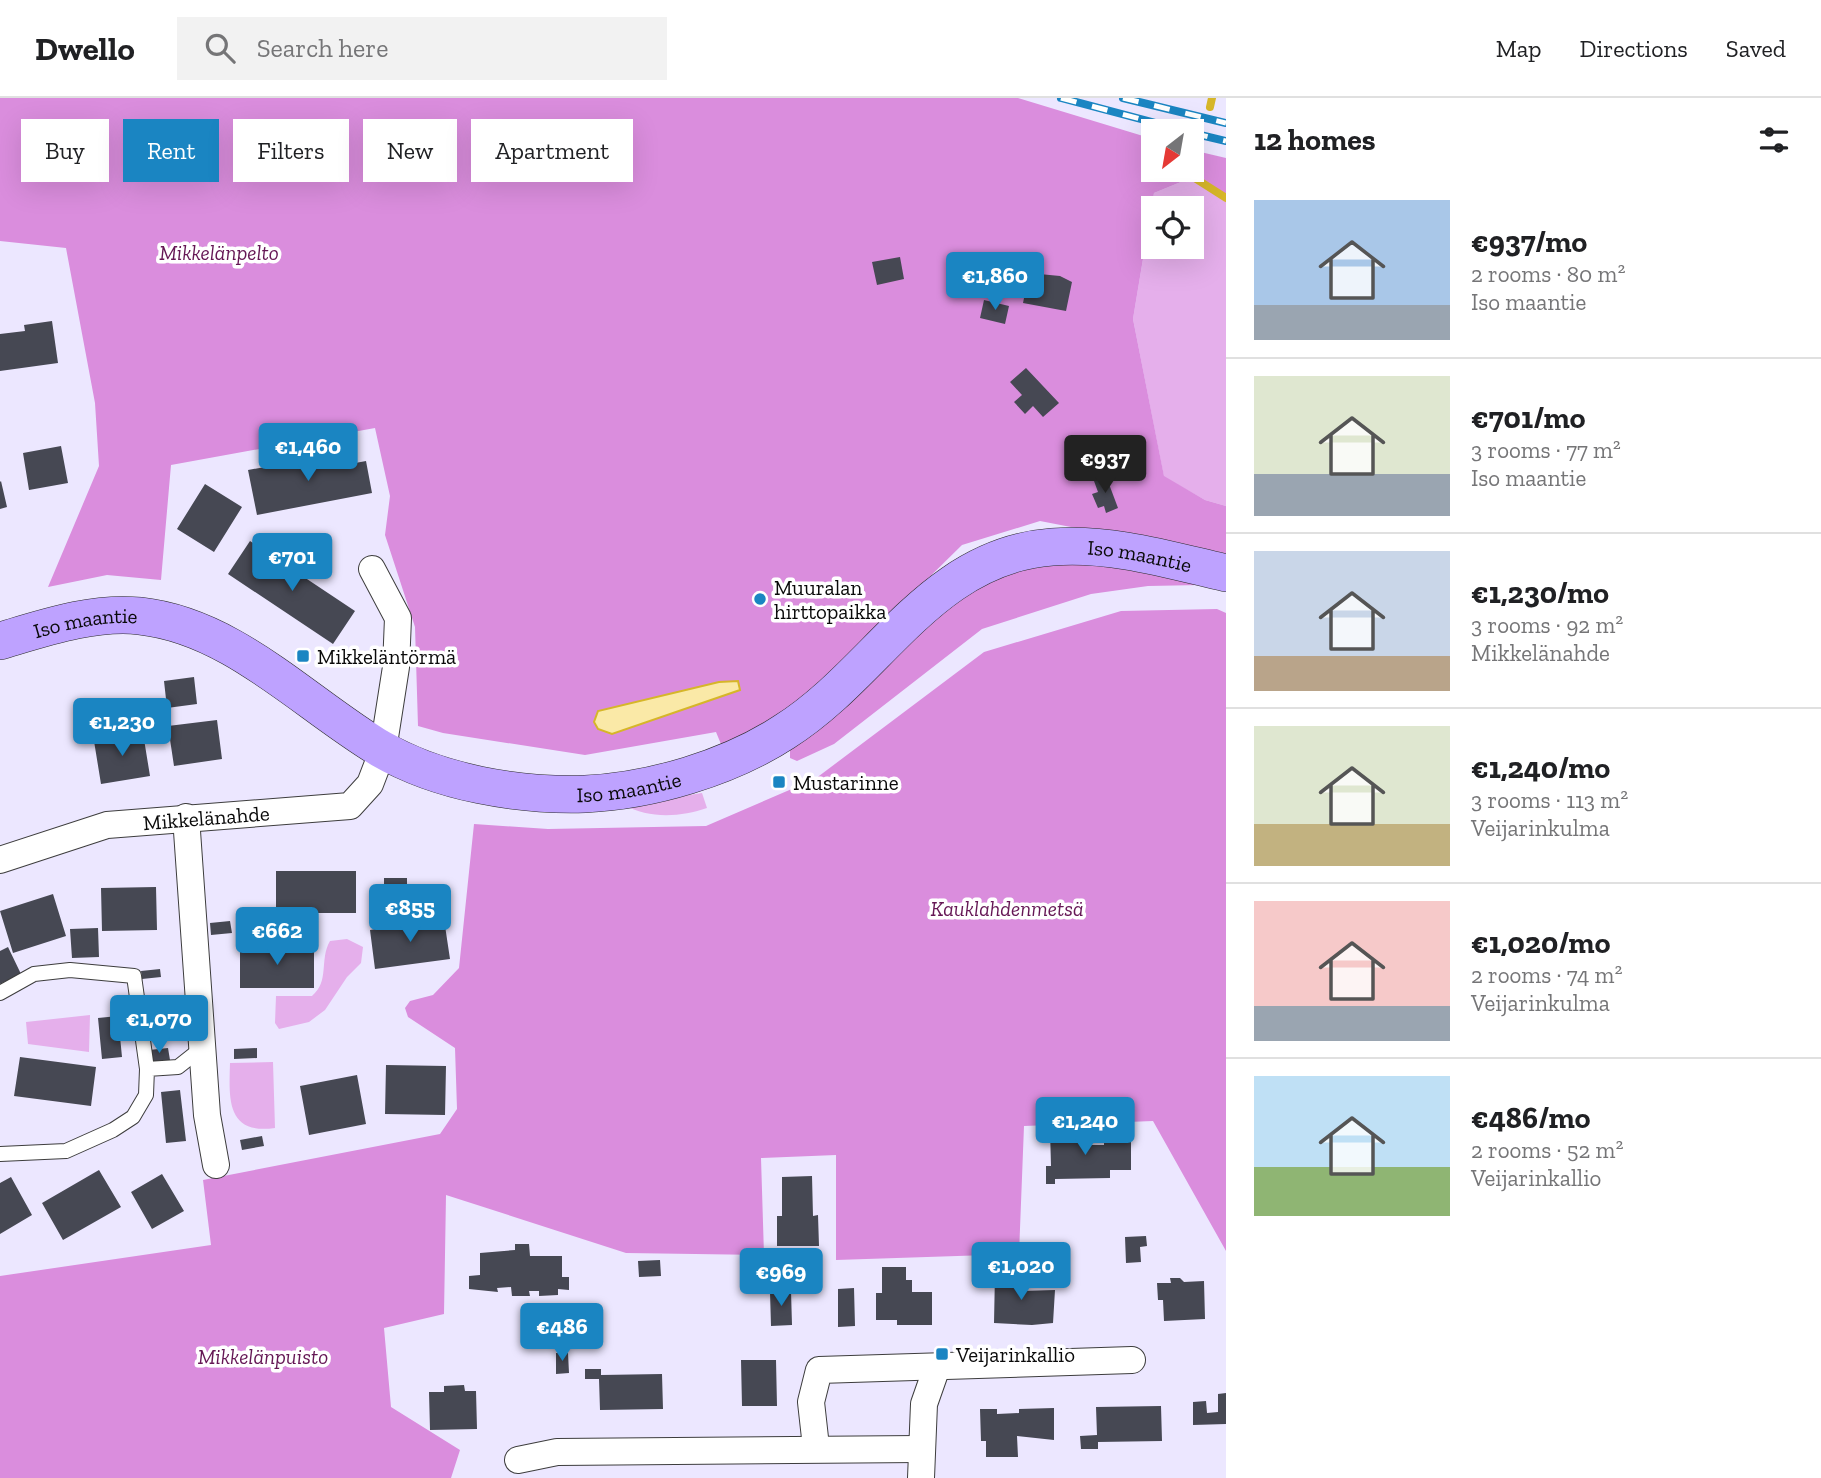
<!DOCTYPE html>
<meta charset="utf-8">
<style>
body{margin:0;font-family:"Zilla Slab",serif;background:#f2f2f2;color:#202124;height:100vh;display:flex;flex-direction:column;font-size:26px;white-space:nowrap}
*{box-sizing:border-box;margin:0}
p{font-size:23px;color:#757577}
.icon{flex:none;width:38px;height:38px;fill:none;stroke:currentColor;stroke-width:2;stroke-linecap:round;stroke-linejoin:round}
.map{position:relative;flex:1;overflow:hidden}
.details{display:flex;flex-direction:column;background:#fff;width:595px}
.details>*{flex:none}
.guide{position:absolute;left:21px;top:21px;width:665px;height:63px;display:flex;gap:14px}
.needle{width:46px;rotate:211deg}
.tools{position:absolute;left:1141px;top:21px;display:grid;gap:14px}
.tools a{display:grid;place-items:center;width:63px;height:63px;border-radius:0px;background:#fff;box-shadow:0 7px 28px #0002;font-size:35px}
.price{position:absolute;translate:-50% -60px;padding:0 16px;border-radius:7px;background:#1a85c2;color:#fff;font-size:23px;line-height:46px;filter:drop-shadow(0 2px 4px #0008)}
.price::after{content:'';position:absolute;left:50%;top:42px;width:21px;height:16px;margin-left:-10px;background:inherit;clip-path:polygon(0 0,100% 0,50% 100%)}
.price.selected{background:#222;color:#fff}
ul{padding:0;list-style:none}
li{display:flex;align-items:center;gap:21px;height:175px;padding:0 28px}
li+li{border-top:2px solid #e0e0e0}
li span{display:grid;place-items:center;flex:none;width:196px;height:140px;border-radius:0px;color:#555}
li>.icon{margin-inline-start:auto}
span .icon{width:84px;height:84px;fill:#fffc;stroke-width:1}
li b{font-size:30px}
h2{display:flex;justify-content:space-between;align-items:center;height:84px;padding:0 28px;font-size:30px}
.tag{padding:0 24px;border-radius:0px;background:#fff;box-shadow:0 7px 28px #0002;font-size:24px;line-height:63px}
.tag.selected{background:#1a85c2;color:#fff}
header{display:flex;align-items:center;gap:42px;box-sizing:border-box;height:98px;padding:0 35px;background:#fff;border-bottom:2px solid #e0e0e0}
header strong{font-size:33px}
nav{display:flex;gap:38px;margin-inline-start:auto;font-size:24px}
.search{width:490px;height:63px;background:#f2f2f2;display:flex;align-items:center;gap:18px;box-sizing:border-box;padding:0 24px;border-radius:0px;color:#757577;font-size:26px}
main{display:flex;flex:1;min-height:0}
.map>svg:first-child{display:block}
</style>
<header>
<strong>Dwello</strong>
<div class="search"><svg class="icon" aria-label="search" viewBox="0 0 24 24"><circle cx="10" cy="10" r="6"/><path d="M15 15l6 6"/></svg>Search here</div>
<nav><a>Map</a><a>Directions</a><a>Saved</a></nav>
</header>
<main>
<div class="map">
<svg width="1226" height="1380" viewBox="0 0 1226 1380">
<rect width="100%" height="100%" fill="#ece7ff"/>
<path fill="#e5afeb" fill-rule="evenodd" d="M1193,79L1226,100V408L1205,402L1164,379L1133,221L1154,95ZM1153,110H1192V149H1153Z
M702,695L707,710C681,719 649,721 624,707Z
M347,841L363,849L361,865L347,879L325,912L309,924L279,931L275,925L276,898H312C330,883 319,862 330,843Z
M90,917L89,954L28,946L26,924Z
M273,964L275,1030C226,1037 229,1000 230,965Z"/>
<path fill="#da8ddd" d="M0,0H1018L1153,41V72H1192V52L1226,60V100L1193,79L1154,95L1133,221L1164,378L1205,402L1226,408V459L1040,423L962,447L783,623L723,651L716,634L585,657L443,635L418,628L415,529L385,437L390,398L375,330L171,367L161,482L107,477L48,489L99,368L95,305L66,150L0,143Z
M1088,462L1201,487L1148,488L1091,496L982,531L834,646L797,663L790,660V652L933,520L981,487L1033,463Z
M1217,511L1226,515V1153L1153,1023L1024,1028L1019,1156L836,1162V1057L761,1060L764,1157L626,1155L446,1097L444,1216L384,1230L391,1309L460,1352L451,1380H0V1178L211,1147L203,1082L440,1036L457,1011L455,950L408,919L405,910L410,903L433,897L459,870L474,726L548,731L706,728L815,681L984,554L1121,513Z"/>
<path fill="#fae9a7" stroke="#d6b629" stroke-width="2" d="M738,583L740,592L612,636L598,631L594,624L598,613L719,584Z"/>
<g fill="none" stroke-linecap="round" stroke-linejoin="round">
<path stroke="#d6b629" stroke-width="8" d="M1210,9L1212,0
M1198,54L1193,79L1226,100"/>
</g>
<path fill="#464853" d="M900,159L904,181L877,187L872,164Z
M1029,175L1060,178L1072,184L1066,213L1023,205Z
M984,202L1009,208L1005,226L980,220Z
M52,223L58,265L0,273V236L25,233L24,227Z
M1026,270L1059,305L1043,319L1033,308L1025,316L1014,304L1022,297L1010,284Z
M61,348L68,385L29,392L23,355Z
M348,354L350,366L366,363L372,395L257,417L248,372Z
M1106,378L1118,410L1106,415L1104,408L1098,410L1092,396L1098,394L1094,383Z
M1,383L7,409L0,411V384Z
M205,386L242,409L214,454L177,431Z
M250,443L355,513L333,546L228,476Z
M194,579L197,606L167,610L164,583Z
M217,622L222,661L174,668L168,628Z
M143,635L150,678L101,686L94,643Z
M276,773H356V815H276Z
M384,780H407V790H384Z
M156,789L157,832L102,833L101,790Z
M53,796L66,838L13,855L0,813Z
M258,810V820H246L245,811Z
M444,821L450,861L375,871L370,832Z
M230,823L232,835L211,837L210,825Z
M98,830L99,859L72,860L70,831Z
M240,848H314V890H240Z
M8,849L21,876L0,886V853Z
M160,871L161,879L142,881L141,873Z
M118,918L122,959L102,961L98,920Z
M168,950L170,962L150,964L149,952Z
M257,950V960L234,961V951Z
M20,959L96,969L91,1008L14,998Z
M386,967L446,968L445,1017L385,1016Z
M357,977L366,1026L309,1037L300,988Z
M180,992L186,1043L166,1045L161,994Z
M1050,1032H1082V1041L1088,1047H1104V1041H1131V1072H1110V1080L1055,1081V1086H1046V1068H1051Z
M262,1038L264,1048L242,1052L240,1042Z
M99,1072L121,1109L63,1142L42,1105Z
M162,1076L184,1113L152,1131L131,1094Z
M812,1078L813,1118L818,1117L819,1148H777V1118H782V1079Z
M11,1079L32,1117L0,1136V1085Z
M1146,1138L1147,1148L1140,1149L1141,1164L1126,1165L1125,1139Z
M515,1146H529L530,1158H562V1179H569V1192L558,1191V1197L539,1198V1193H529L530,1198H512L511,1189L497,1190L498,1194L469,1191V1178L480,1177V1155L515,1152Z
M660,1162L661,1178L639,1179L638,1163Z
M882,1169H906V1182H912V1194H932V1227H897V1222H876V1195H882Z
M1020,1174L1021,1193L1055,1192L1053,1225L1032,1227L994,1225L995,1175Z
M1170,1180H1180L1184,1184L1204,1183L1205,1221L1164,1223L1163,1202H1158L1157,1185H1171Z
M854,1190L855,1228L838,1229V1191Z
M791,1193L792,1227L771,1228L770,1194Z
M556,1255H568L569,1275L556,1276Z
M741,1262H776L777,1308H742Z
M585,1271H601V1277L662,1276L663,1311L600,1312L599,1281H585Z
M464,1287L465,1293H476L477,1331L430,1332L429,1294H444V1288Z
M1226,1295V1326L1193,1327V1304L1206,1303L1207,1315L1218,1314V1296Z
M1161,1308L1162,1343L1098,1344V1351H1081L1080,1338L1097,1337L1096,1309Z
M1054,1310V1342L1017,1338L1018,1359H986V1343H981L980,1311H997V1316L1019,1315V1311Z"/>
<g fill="none" stroke-linecap="round" stroke-linejoin="round">
<defs>
<path id="service" d="M0,895L34,876L70,872L134,878L147,971L178,969L202,950
M0,1056L66,1053L113,1032L133,1019L146,997L147,971"/>
<g id="minor">
<path d="M186,719L207,1017L216,1067"/>
<path id="s1" d="M0,762L107,727L350,708L370,686L383,652L396,569L398,520L372,471"/>
<path d="M816,1349L811,1304L819,1272L1132,1262"/>
<path d="M518,1362L557,1354L920,1351"/>
<path d="M921,1380L924,1306L937,1269"/>
</g>
<g id="secondary">
<path id="s2" d="M0,543C44,530 93,513 140,518C233,528 304,605 381,651C440,685 518,698 585,696C651,693 729,670 784,634C878,575 930,458 1052,449C1110,444 1170,462 1226,475"/>
</g>
</defs>
<use href="#service" stroke="#3d3d3d" stroke-width="16"/>
<use href="#minor" stroke="#3d3d3d" stroke-width="28"/>
<use href="#secondary" stroke="#2c2c2c" stroke-width="38"/>
<use href="#service" stroke="#fff" stroke-width="14"/>
<use href="#minor" stroke="#fff" stroke-width="26"/>
<use href="#secondary" stroke="#bea2ff" stroke-width="37"/>
<defs>
<path id="rail" d="M1061,0L1186,33
M1123,0L1226,25
M1192,35L1226,43"/>
</defs>
<use href="#rail" stroke="#1a85c2" stroke-width="8"/>
<use href="#rail" stroke="#fff" stroke-width="5" stroke-dasharray="16" stroke-linecap="butt"/>
</g>
<g fill="#1a85c2" stroke="#fff" stroke-width="2.5">
<circle cx="760" cy="501" r="7"/>
<rect x="296" y="551" width="14" height="14" rx="3.5"/>
<rect x="772" y="677" width="14" height="14" rx="3.5"/>
<rect x="935" y="1249" width="14" height="14" rx="3.5"/>
</g>
<g text-anchor="middle" dominant-baseline="central" stroke-width="7" stroke-linejoin="round" paint-order="stroke">
<g font-size="21" font-style="italic" fill="#651755" stroke="#fff">
<text x="219" y="154">Mikkelänpelto</text>
<text x="1007" y="810">Kauklahdenmetsä</text>
<text x="263" y="1258">Mikkelänpuisto</text>
</g>
<g font-size="21" fill="#0a0a0a" stroke="#fff">
<text stroke="none"><textPath href="#s2" startOffset="1264">Iso maantie</textPath></text>
<text stroke="none"><textPath href="#s2" startOffset="88">Iso maantie</textPath></text>
<text stroke="none"><textPath href="#s2" startOffset="677">Iso maantie</textPath></text>
<text stroke="none"><textPath href="#s1" startOffset="212">Mikkelänahde</textPath></text>
</g>
<g font-size="21" fill="#0a0a0a" stroke="#fff" text-anchor="start">
<text x="774" y="489">Muuralan<tspan x="774" dy="24">hirttopaikka</tspan></text>
<text x="317" y="558">Mikkeläntörmä</text>
<text x="793" y="684">Mustarinne</text>
<text x="956" y="1256">Veijarinkallio</text>
</g>
</g>
</svg>
<div class="tools">
<a><svg class="needle" viewBox="-14 -14 28 28"><path d="M0-13l5 13h-10z" fill="#e53935"/><path d="M0 13l5-13h-10z" fill="#757577"/></svg></a>
<a><svg class="icon" aria-label="locate" viewBox="0 0 24 24"><circle cx="12" cy="12" r="6"/><path d="M12 2v4M12 18v4M2 12h4M18 12h4"/></svg></a>
</div>
<b class="price" style="left:995px;top:214px">€1,860</b>
<b class="price" style="left:308px;top:385px">€1,460</b>
<b class="price selected" style="left:1105px;top:397px">€937</b>
<b class="price" style="left:292px;top:495px">€701</b>
<b class="price" style="left:122px;top:660px">€1,230</b>
<b class="price" style="left:410px;top:846px">€855</b>
<b class="price" style="left:277px;top:869px">€662</b>
<b class="price" style="left:159px;top:957px">€1,070</b>
<b class="price" style="left:1085px;top:1059px">€1,240</b>
<b class="price" style="left:1021px;top:1204px">€1,020</b>
<b class="price" style="left:781px;top:1210px">€969</b>
<b class="price" style="left:562px;top:1265px">€486</b>
<div class="guide">
<a class="tag">Buy</a>
<a class="tag selected">Rent</a>
<a class="tag">Filters</a>
<a class="tag">New</a>
<a class="tag">Apartment</a>
</div>
</div>
<section class="details">
<h2>12 homes<svg class="icon" aria-label="filters" viewBox="0 0 24 24"><path d="M4 7h16M4 17h16"/><circle cx="9" cy="7" r="2"/><circle cx="15" cy="17" r="2"/></svg></h2>
<ul>
<li><span style="background:linear-gradient(#a9c7e8 75%,#9aa5b1 0)"><svg class="icon" aria-label="home" viewBox="0 0 24 24"><path d="M3 11l9-7 9 7M6 9v11h12V9"/></svg></span><div><b>€937/mo</b><p>2 rooms · 80 m²</p><p>Iso maantie</p></div></li>
<li><span style="background:linear-gradient(#dfe7d0 70%,#9aa5b1 0)"><svg class="icon" aria-label="home" viewBox="0 0 24 24"><path d="M3 11l9-7 9 7M6 9v11h12V9"/></svg></span><div><b>€701/mo</b><p>3 rooms · 77 m²</p><p>Iso maantie</p></div></li>
<li><span style="background:linear-gradient(#c9d6e8 75%,#b9a48a 0)"><svg class="icon" aria-label="home" viewBox="0 0 24 24"><path d="M3 11l9-7 9 7M6 9v11h12V9"/></svg></span><div><b>€1,230/mo</b><p>3 rooms · 92 m²</p><p>Mikkelänahde</p></div></li>
<li><span style="background:linear-gradient(#dfe7d0 70%,#c2b280 0)"><svg class="icon" aria-label="home" viewBox="0 0 24 24"><path d="M3 11l9-7 9 7M6 9v11h12V9"/></svg></span><div><b>€1,240/mo</b><p>3 rooms · 113 m²</p><p>Veijarinkulma</p></div></li>
<li><span style="background:linear-gradient(#f6c9c9 75%,#9aa5b1 0)"><svg class="icon" aria-label="home" viewBox="0 0 24 24"><path d="M3 11l9-7 9 7M6 9v11h12V9"/></svg></span><div><b>€1,020/mo</b><p>2 rooms · 74 m²</p><p>Veijarinkulma</p></div></li>
<li><span style="background:linear-gradient(#bfe0f5 65%,#8fb573 0)"><svg class="icon" aria-label="home" viewBox="0 0 24 24"><path d="M3 11l9-7 9 7M6 9v11h12V9"/></svg></span><div><b>€486/mo</b><p>2 rooms · 52 m²</p><p>Veijarinkallio</p></div></li>
</ul>
</section>
</main>
